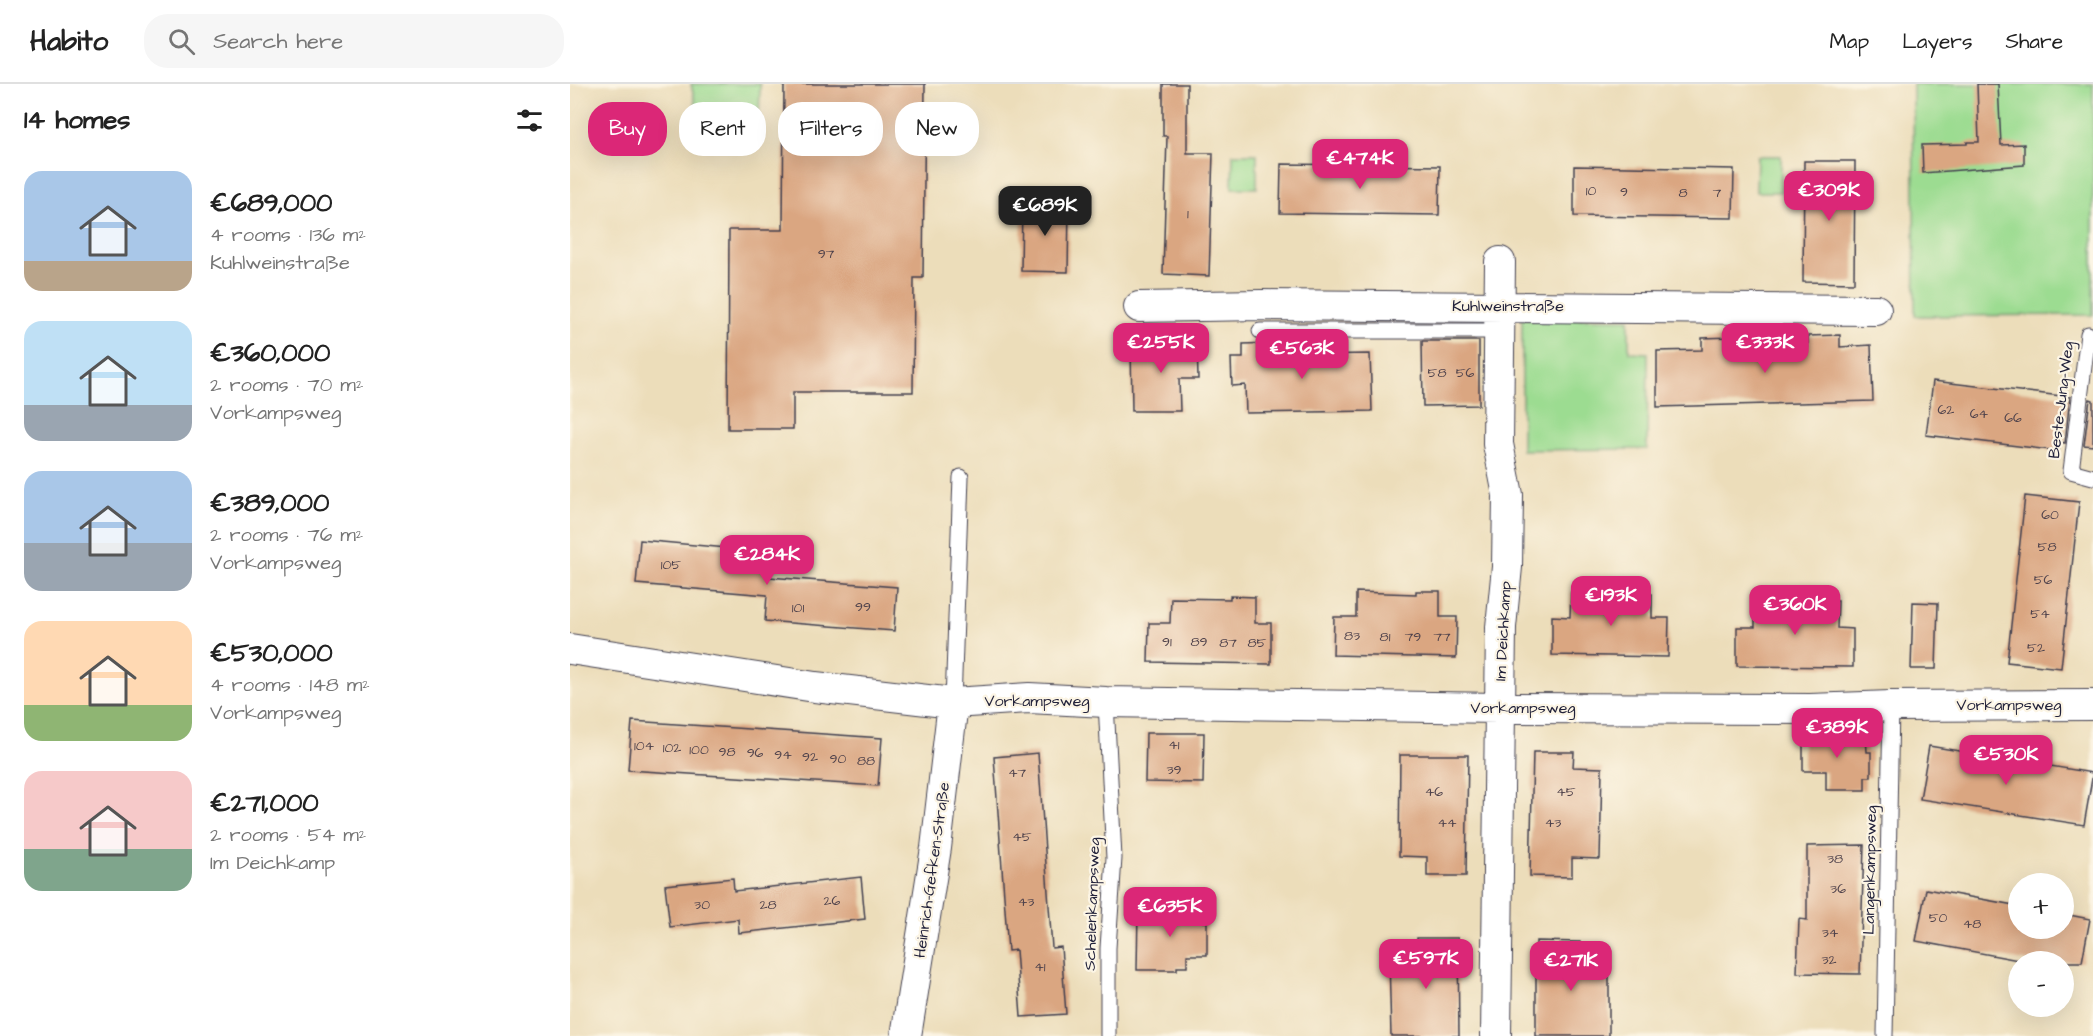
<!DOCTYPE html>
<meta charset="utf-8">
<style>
body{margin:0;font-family:"Architects Daughter",sans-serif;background:#f6f6f6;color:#222;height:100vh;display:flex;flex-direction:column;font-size:22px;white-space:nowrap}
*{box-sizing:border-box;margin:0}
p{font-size:20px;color:#767676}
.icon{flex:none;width:33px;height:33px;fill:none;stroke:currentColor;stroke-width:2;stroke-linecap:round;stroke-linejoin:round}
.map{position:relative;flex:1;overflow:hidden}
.sheet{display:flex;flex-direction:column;background:#fff;width:570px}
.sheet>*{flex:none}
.guide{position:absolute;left:18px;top:18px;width:570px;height:54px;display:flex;gap:12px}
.controls{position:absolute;left:1438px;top:789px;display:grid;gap:12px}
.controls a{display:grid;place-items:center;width:66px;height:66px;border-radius:50%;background:#fff;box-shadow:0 6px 24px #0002;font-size:30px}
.price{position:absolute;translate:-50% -51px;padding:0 14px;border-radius:12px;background:#db2777;color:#fff;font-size:20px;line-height:39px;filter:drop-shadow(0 2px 3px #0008)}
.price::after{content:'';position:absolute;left:50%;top:36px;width:18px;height:14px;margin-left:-9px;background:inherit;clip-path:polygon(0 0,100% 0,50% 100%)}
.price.active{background:#222;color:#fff}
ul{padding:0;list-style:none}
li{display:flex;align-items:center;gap:18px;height:150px;padding:0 24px}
li span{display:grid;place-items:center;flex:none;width:168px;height:120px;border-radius:18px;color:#555}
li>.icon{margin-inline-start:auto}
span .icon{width:72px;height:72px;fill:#fffc;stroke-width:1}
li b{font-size:26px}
h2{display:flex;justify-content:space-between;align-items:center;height:72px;padding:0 24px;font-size:26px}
.pill{padding:0 21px;border-radius:24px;background:#fff;box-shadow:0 6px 24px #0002;font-size:21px;line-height:54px}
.pill.active{background:#db2777;color:#fff}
header{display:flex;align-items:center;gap:36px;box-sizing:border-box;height:84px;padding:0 30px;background:#fff;border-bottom:2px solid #e0e0e0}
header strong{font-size:28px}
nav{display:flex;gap:33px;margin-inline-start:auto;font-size:21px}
.search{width:420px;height:54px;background:#f6f6f6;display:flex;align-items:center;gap:15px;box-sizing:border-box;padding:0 21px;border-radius:24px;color:#767676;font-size:22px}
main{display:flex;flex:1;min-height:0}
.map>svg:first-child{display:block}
</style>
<header>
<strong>Habito</strong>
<div class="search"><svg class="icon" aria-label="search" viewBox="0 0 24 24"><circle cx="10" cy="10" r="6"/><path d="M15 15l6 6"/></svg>Search here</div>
<nav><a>Map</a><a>Layers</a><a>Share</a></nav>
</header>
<main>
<section class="sheet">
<h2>14 homes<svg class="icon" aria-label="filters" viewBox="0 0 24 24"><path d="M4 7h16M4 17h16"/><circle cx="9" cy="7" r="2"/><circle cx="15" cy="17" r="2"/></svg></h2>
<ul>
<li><span style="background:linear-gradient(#a9c7e8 75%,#b9a48a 0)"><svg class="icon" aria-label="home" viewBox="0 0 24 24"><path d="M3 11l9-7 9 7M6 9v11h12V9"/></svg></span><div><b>€689,000</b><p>4 rooms · 136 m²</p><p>Kuhlweinstraße</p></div></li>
<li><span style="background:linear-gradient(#bfe0f5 70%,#9aa5b1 0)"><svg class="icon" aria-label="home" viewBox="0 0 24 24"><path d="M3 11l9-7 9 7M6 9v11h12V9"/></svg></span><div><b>€360,000</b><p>2 rooms · 70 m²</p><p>Vorkampsweg</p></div></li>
<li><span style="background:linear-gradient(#a9c7e8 60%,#9aa5b1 0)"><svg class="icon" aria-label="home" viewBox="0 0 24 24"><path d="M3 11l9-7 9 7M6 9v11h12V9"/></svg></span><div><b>€389,000</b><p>2 rooms · 76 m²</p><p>Vorkampsweg</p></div></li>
<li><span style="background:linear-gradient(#ffd9b3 70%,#8fb573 0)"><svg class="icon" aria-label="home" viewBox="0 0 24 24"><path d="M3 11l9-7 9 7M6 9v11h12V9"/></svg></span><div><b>€530,000</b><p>4 rooms · 148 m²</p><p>Vorkampsweg</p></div></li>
<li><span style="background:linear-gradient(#f6c9c9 65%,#7fa58c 0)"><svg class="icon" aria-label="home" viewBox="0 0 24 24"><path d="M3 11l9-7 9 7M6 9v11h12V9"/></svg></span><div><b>€271,000</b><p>2 rooms · 54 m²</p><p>Im Deichkamp</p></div></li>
</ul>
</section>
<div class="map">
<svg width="1523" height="952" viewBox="0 0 1523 952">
<rect width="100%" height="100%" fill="#fcf5e5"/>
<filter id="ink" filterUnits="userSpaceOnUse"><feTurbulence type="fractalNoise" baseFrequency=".0167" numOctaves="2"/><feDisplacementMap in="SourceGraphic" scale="12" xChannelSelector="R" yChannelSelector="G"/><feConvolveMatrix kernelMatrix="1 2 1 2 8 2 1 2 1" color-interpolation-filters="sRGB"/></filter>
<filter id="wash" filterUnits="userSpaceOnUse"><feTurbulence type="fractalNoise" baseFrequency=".008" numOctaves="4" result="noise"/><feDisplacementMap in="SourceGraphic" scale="24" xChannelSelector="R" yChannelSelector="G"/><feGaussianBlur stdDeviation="1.35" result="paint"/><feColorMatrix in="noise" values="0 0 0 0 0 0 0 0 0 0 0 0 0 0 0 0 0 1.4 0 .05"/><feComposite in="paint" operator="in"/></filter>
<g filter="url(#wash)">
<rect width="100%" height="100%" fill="#ecddba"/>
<path fill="#9cdc91" stroke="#5f7f66" stroke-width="1.5" d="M121,0H190L189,39L129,36Z
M1343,0H1523V231L1345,232Z
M663,70H687V104H662Z
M1187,72H1211V108H1186Z
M952,234L1059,235V268L1078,269L1077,365L952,366Z"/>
<g id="blocks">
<path fill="#daa681" d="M214,0H355L353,194H344L343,308H223V345H158L159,146H213Z
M593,0H617V69H643L639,192L593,190L597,52H593Z
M1407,0H1428L1431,61L1454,60V81L1353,89L1352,61L1397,60V58H1409Z
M1234,77H1285L1284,199L1233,198Z
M711,80L870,82L869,131L710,129Z
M1004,82L1164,85L1163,134L1004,132Z
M452,119L499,120L498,188L451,187Z
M1270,251V263L1301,261L1303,317L1087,323V267L1132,266V254L1163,253L1164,265L1238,264V252Z
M627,257L628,295H609L610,327H562L561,258Z
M852,257H909V321L853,322Z
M733,258L734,271L800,270L802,327L676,329L675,301L662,302L661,274H673V260Z
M1363,297L1500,313L1495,359L1490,358L1489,367L1356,351Z
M1520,315L1523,316V362L1514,361Z
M1455,412L1509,418L1491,584L1437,578Z
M70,456L201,468L199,493L327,503L324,547L195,537L197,511L66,500Z
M846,507H870V533H887L886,574L763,571L764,533H786V508L846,510Z
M1001,508L1082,510V534H1099L1098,573L982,571V532L1000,533Z
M660,512L685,513V539H701V580L578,578L579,539H600L601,514L660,515Z
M1185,516L1268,517L1267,544L1283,545V583L1167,582V543H1185Z
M1343,518L1368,519L1366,585H1341Z
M62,637L312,654L308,702L58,686Z
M1233,645H1259V653H1296L1297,668H1301V693H1295V706H1256V687H1233Z
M576,649H634L633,699L575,698Z
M1359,662L1523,689L1514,741L1350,715Z
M963,668H1004L1003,683L1032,684L1030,775L1002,774V793L960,792Z
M468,669L482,864L491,863L496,930L451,933L446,866L438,867L424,673Z
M830,671H898L896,792H857V773L829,772Z
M1294,761L1290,890L1227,889L1229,835L1237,836V762Z
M291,793L295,835L169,849L168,835L100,843L95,801L163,794L164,807Z
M1356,805L1449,822V844H1494V830L1520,835L1512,878H1459L1346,857Z
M568,826H633V838H637V871H617V883H607V886H567Z
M847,854H888L889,952H821L819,874H847Z
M966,857L1010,858V873L1039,874V952H966Z"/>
</g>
</g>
<g filter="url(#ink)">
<use href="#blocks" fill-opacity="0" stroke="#403e4e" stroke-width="1.5"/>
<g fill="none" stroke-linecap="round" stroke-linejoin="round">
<defs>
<path id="service" d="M690,247H929
M1518,250L1501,387L1523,393
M536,618L544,774L538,864V952
M383,619L391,393
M1315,952L1321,622"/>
<path id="minor" d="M569,223L691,221L1306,226
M0,565L245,603L383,619L459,614L536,618L930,624L1240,625L1321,622L1523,621
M336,952L366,764L383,619
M926,952L931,543L937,483L938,411L928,360L930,178"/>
</defs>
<use href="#service" stroke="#403e4e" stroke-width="17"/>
<use href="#minor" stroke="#403e4e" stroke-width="32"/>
<use href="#service" stroke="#fff" stroke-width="15"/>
<use href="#minor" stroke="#fff" stroke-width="30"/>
</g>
</g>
<g text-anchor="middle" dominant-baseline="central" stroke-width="4.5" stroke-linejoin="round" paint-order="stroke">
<g font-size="14" fill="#50434c">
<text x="1021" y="107">10</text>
<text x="1054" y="108">9</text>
<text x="1113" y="109">8</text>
<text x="1147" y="109">7</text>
<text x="618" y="130">1</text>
<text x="256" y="170">97</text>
<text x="867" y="289">58</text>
<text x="895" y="289">56</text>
<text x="1376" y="326">62</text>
<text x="1409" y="330">64</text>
<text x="1443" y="334">66</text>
<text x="1480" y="431">60</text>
<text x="1477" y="463">58</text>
<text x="101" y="481">105</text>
<text x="1473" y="496">56</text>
<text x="293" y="523">99</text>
<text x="228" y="524">101</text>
<text x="1470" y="530">54</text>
<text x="782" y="552">83</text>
<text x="815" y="553">81</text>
<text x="843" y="553">79</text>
<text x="872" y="553">77</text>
<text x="597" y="558">91</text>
<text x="629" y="558">89</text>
<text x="658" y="559">87</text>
<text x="687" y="559">85</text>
<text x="1466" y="564">52</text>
<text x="604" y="661">41</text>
<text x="74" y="662">104</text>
<text x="102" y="664">102</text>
<text x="129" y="666">100</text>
<text x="157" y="668">98</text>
<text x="185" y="669">96</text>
<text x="213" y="671">94</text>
<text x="240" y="673">92</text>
<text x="268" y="675">90</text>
<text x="296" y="677">88</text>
<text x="604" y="686">39</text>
<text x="447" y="689">47</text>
<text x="864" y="708">46</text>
<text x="996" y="708">45</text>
<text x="877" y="739">44</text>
<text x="983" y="739">43</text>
<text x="452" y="753">45</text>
<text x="1265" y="775">38</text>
<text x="1268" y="805">36</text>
<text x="262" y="817">26</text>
<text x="456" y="818">43</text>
<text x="132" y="821">30</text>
<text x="198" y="821">28</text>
<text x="1368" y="834">50</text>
<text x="1402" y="840">48</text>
<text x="1260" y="849">34</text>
<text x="1259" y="876">32</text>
<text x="470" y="883">41</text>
</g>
<g font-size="16" fill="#22223b" stroke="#fcf5e5">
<text x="938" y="222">Kuhlweinstraße</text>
<text transform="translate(1491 316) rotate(-83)">Beste-Jung-Weg</text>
<text transform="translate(933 547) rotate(-87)">Im Deichkamp</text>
<text x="467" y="617">Vorkampsweg</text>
<text x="1439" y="621">Vorkampsweg</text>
<text x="953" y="624">Vorkampsweg</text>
<text transform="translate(362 786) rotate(-82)">Heinrich-Gefken-Straße</text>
<text transform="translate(1300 786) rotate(-89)">Langenkampsweg</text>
<text transform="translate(522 820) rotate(-88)">Schelenkampsweg</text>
</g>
</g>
</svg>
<div class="controls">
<a>+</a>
<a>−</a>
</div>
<b class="price" style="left:790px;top:106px">€474K</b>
<b class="price" style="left:1259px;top:138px">€309K</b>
<b class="price active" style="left:475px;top:153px">€689K</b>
<b class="price" style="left:591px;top:290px">€255K</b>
<b class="price" style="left:1195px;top:290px">€333K</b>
<b class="price" style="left:732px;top:296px">€563K</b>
<b class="price" style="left:197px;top:502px">€284K</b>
<b class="price" style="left:1041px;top:543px">€193K</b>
<b class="price" style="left:1225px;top:552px">€360K</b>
<b class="price" style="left:1267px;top:675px">€389K</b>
<b class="price" style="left:1436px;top:702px">€530K</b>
<b class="price" style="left:600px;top:854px">€635K</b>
<b class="price" style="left:856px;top:906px">€597K</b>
<b class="price" style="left:1001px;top:908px">€271K</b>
<div class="guide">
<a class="pill active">Buy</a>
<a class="pill">Rent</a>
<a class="pill">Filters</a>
<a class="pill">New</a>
</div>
</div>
</main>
